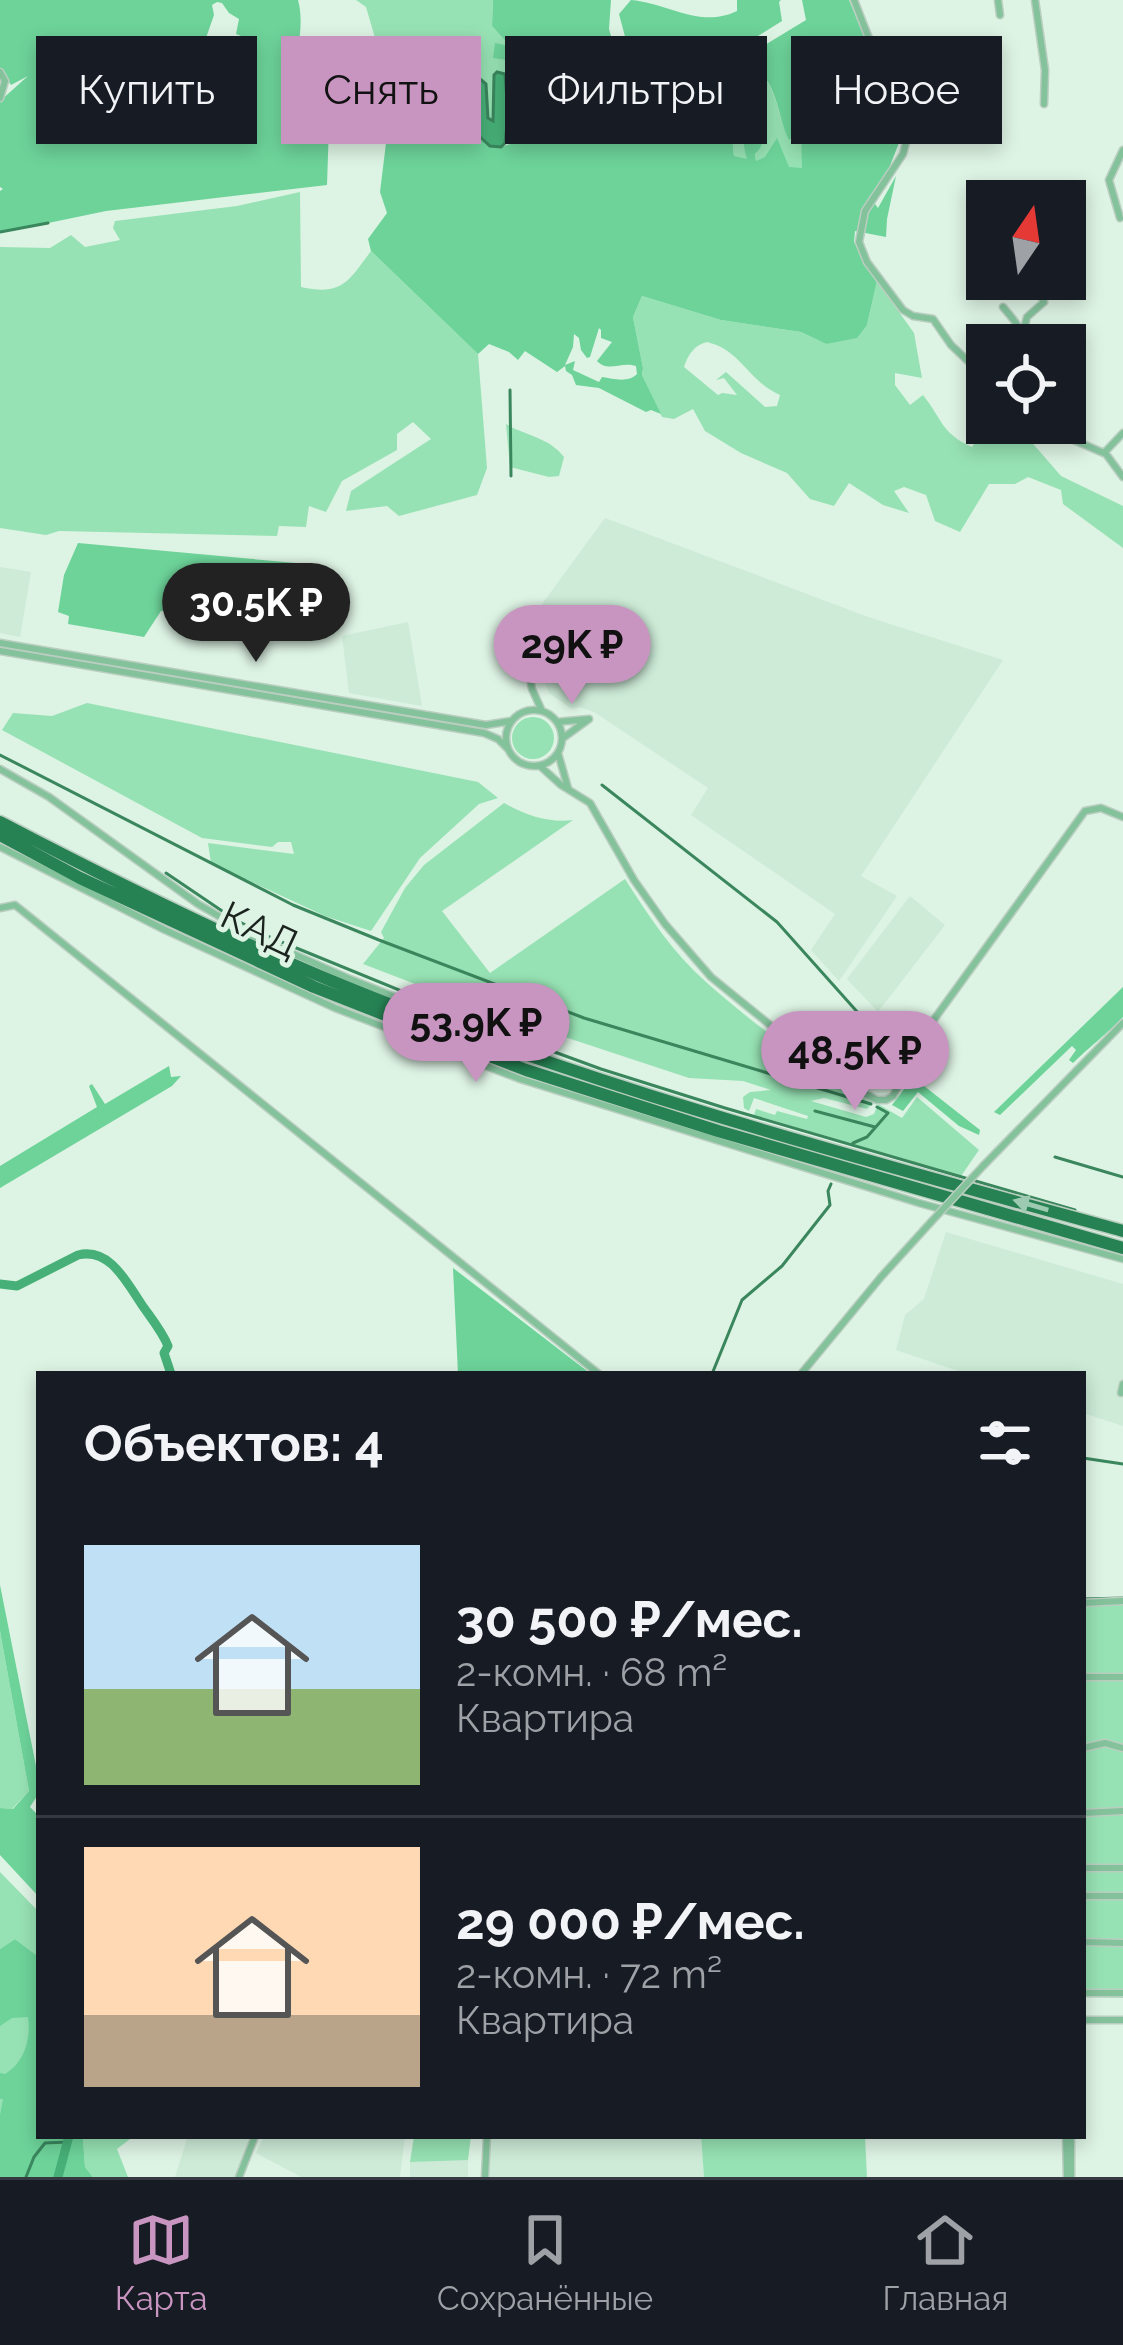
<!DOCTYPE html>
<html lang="ru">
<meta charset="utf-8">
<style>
body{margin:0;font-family:Raleway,sans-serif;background:#20242c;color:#f1f3f6;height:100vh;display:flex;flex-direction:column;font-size:45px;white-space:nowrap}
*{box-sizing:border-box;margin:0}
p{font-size:39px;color:#9ea1a6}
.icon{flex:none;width:66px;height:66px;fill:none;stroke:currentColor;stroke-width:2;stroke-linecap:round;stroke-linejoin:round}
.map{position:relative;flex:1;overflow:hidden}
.side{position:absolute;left:36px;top:1371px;width:1050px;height:768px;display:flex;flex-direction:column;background:#171b24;border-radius:0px;box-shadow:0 6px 18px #0003}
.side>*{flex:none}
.hud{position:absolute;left:36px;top:36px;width:1053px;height:108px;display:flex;gap:24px}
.needle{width:78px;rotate:13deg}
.buttons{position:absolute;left:966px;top:180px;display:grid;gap:24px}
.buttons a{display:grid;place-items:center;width:120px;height:120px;border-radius:0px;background:#171b24;box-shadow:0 6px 18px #0003;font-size:60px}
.price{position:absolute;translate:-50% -102px;padding:0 27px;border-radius:42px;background:#c895c1;color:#111;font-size:39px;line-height:78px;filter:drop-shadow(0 3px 6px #0008)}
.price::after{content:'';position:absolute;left:50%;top:72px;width:36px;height:27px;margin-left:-18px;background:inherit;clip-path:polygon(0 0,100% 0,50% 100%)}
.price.current{background:#222;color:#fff}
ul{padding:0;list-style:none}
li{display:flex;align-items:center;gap:36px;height:300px;padding:0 48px}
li+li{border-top:3px solid #363941}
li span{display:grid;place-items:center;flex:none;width:336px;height:240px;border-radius:0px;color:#555}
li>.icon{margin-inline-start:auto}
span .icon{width:144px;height:144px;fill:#fffc;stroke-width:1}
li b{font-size:51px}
h2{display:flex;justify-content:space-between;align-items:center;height:144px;padding:0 48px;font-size:51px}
.tag{padding:0 42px;border-radius:0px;background:#171b24;box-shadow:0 6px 18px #0003;font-size:42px;line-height:108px}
.tag.current{background:#c895c1;color:#111}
.menu{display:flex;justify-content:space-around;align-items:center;height:168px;border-top:3px solid #363941;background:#171b24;font-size:33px;color:#9ea1a6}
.menu a{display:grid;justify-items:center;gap:6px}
.menu .current{color:#c895c1}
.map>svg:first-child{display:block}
</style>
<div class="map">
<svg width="1123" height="2177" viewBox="0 0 1123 2177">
<rect width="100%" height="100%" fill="#ddf3e4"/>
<path fill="#cdebd7" d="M605,518L868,617L1003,660L861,876L897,896L839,981L811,950L835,914L691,815L708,788L594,712L579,707L572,709L549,693L542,675L534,615Z
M0,567L31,572L20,637L0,633Z
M408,622L422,706L349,693L342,636Z
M910,896L945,925L878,1012L847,979Z
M946,1232L1123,1284V1426L1083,1413V1374H967L896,1350L905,1315L924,1299Z
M188,2136H250L235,2177H175Z
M264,2136H405L400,2177H301L256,2153Z
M490,2136H701L704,2177H488Z
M446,2159L468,2160V2177H410V2162Z"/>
<path fill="#97e2b4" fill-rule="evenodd" d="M356,0H493L492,26L512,48L507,60L516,67L519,93L516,142L490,146L473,78L448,73L405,48L392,54L378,48L366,7Z
M755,68C778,84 776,116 790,140L801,133L803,168H789L765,157L756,162L755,154L765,140L748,161L734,157C730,126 733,96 747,69Z
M300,192L301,287C342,296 348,282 371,251L478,354L487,468L477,495L399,516L387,506L346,511L351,491L431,439L413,422L397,434V450L342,481L326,512L309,506L306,527L279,526L277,536L59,531L46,535L0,528V247L50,248L71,235L85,247L120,240L113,228L115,221L237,206Z
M877,281L914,333L922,378L895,373V385L910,405L923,395C942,419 942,434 972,447L983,429L996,423L1022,431L1061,476L1123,506V548L1063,504L1061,490L1028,477L1015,484H989L960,532L935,521L926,495L904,487L894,491L909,513L883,505L849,483L834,506L810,499L787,473L741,453L705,431L693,409L674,419L662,417L642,375L643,368L633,317L642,296L721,320L801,332L826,344L867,325ZM707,342C741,350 748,381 780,395L777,406L765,407L726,372L716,380L724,378L737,395L722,393L718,395L684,367C688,355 694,345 707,342Z
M506,424C526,436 549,437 564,457L559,476L549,477L510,467Z
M87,703L478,782L498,798L479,804L420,858L371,931L325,916L211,863L208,843L294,854L291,842H278L272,847L202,838L2,730L13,713L52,716Z
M512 738a21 21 0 1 1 42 0a21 21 0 1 1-42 0Z
M504,803C526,815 548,823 573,820L442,911L490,973L625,879C648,915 673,953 706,982C755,1026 816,1070 873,1102L867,1109L824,1098L811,1101L866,1117L874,1114L878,1104L902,1118L917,1097L979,1150L961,1176L754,1115L756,1109L775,1115L777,1111L807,1119L808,1116L754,1098L749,1111L744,1108L743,1097L750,1092L771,1090L743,1081L689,1078L483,1010L363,964L384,938L381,932L405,888L424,865Z
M1123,1599V1998L1083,1997V1600Z
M0,1631L29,1791L12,1809L0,1808Z
M0,1872L39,1912V1957L15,1939L0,1949Z
M39,1994V2136L0,2177V2013Z
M87,2136H134L117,2149L128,2177H93L85,2167L83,2139Z
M414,2136H471L468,2160L410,2162Z
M701,2136H865L867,2177H704Z"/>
<path fill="#6dd399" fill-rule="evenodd" d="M0,0H298C309,40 280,81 309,119L316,118L329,125L327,185L106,211L0,233V191L3,189L0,187V101L28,76L11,85L0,69ZM217,2L222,3L229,13L239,19L236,34L246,38L238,71L229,70L225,63C218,63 211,69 203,70L199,68L196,70L198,75L219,79L223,84L220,94L213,97L199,88L192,76L200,52L209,48L210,40L206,38L214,15L212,5Z
M493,0H611L609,29L627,92L639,89L619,14L631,0C668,3 700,29 737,11V0H781L779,2L782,21L745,44L750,51L760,48L806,20L802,0H849L904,130L875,204L878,208L896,176L887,219L886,237L855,231L854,242L877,281L867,325L857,338L826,344L801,332L721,320L642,296L633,317L643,368L642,375L661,414L651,410L646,412L599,388L576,385L572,375L566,371L565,366L557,372L525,351L518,360L509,352L489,344L478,354L371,251L368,239L387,213L380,192L387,135L392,54L405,48L448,73L473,77L478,135L501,147L516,142L519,93L516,67L507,60L493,58L495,43L510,46L492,26ZM755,68C778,84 777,116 789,140L801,134L802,168L789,167L777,138L765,157L756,161L755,154C772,138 762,115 757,94L750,96C745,117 740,139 747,159L734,156C730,125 733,96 747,69ZM599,328L601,330V338L612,342L597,361C609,373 620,361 636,366L637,374C628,383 614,379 602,377L599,382L573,370L575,361L565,365L573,347L574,334L579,338L581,350L587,358L590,357Z
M78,543L318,565L322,591L319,603L161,611L144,637L68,624L69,616L58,612L64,575Z
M1123,987V1017C1107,1034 1089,1047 1073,1063L1069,1060L1076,1050L1072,1046L1000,1115L994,1112Z
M169,1066L171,1077L181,1076L172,1086L0,1188V1166L97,1107L89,1086L92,1084L105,1104Z
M919,1082L980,1130L979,1135L959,1126L918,1092L903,1111L892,1105L908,1084Z
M453,1268L591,1374H458Z
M0,1585L39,1781V1793L30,1807L39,1816V1897L0,1855V1808L13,1809L29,1791L0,1631Z
M15,1939L39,1957V2136H87L83,2139L85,2167L93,2177H0V2115L3,2099H0V2073L5,2074C25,2062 31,2039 28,2017L12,2018L0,2026V1949Z"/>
<path fill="#47b078" stroke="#3a865d" stroke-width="3" d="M497,72L505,74L508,115L505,143L501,147L490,146L478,135L473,78L478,77L486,84L488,118L493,121L494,75Z"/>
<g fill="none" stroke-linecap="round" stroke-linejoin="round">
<path stroke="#3a865d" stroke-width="3" d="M0,232L48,223
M510,390L511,476
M0,755L293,905L379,940L584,1018L871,1104
M602,785L777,922L877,1034L886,1074
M166,873L234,919L267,936L519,1039L601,1069L725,1108L1075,1210
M815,1111L875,1127
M853,1143L867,1137L888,1113L877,1107
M1055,1157L1123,1177
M712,1374L742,1300L782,1266L830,1205L828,1191L831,1184
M1083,1458L1123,1464
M1083,1599L1123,1598
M26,2177L34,2157L45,2143L68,2142"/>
<path stroke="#47b078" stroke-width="9" d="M0,1284L17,1286L78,1255C110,1247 127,1283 142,1305C151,1318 162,1331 168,1346L164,1353L171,1374
M58,2177L69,2136"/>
<defs>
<path id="minor" d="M854,0L888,87L909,131L903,154L865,211L859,242L867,262L903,310L913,316L933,319L951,345L987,379
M998,0L1000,15
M1035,0L1045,70L1044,104
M0,72L5,81L0,98
M1120,218L1109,180L1123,150
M1003,307C1013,319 1024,329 1020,345
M1022,337L1027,317L1044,302L1031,279
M1061,345L1062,336L1069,329
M1044,423L1053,431L1106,454L1123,477
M1104,453L1123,433
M0,643L486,725L511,721
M0,651L484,733L498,739L508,749
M530,678L532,689L542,711
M506 738a28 28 0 1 1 56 0a28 28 0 1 1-56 0Z
M557,722L589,719
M563,738L589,719
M558,753L568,788
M540,766L561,785L590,803L634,880L665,924L711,977L785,1037L856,1089L877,1100H886L893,1096L897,1088L901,1068L909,1054L1085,811L1101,808L1123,817
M0,769L49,797L198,904L253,936L350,979L529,1050
M0,847L165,930L335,1008L520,1079L919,1203L1123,1259
M0,908L15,905L599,1374
M984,1165L1123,1023
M801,1374L881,1277L931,1222
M1121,1393L1123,1384
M1083,1603L1123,1601
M1083,1677H1123
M1083,1748L1105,1743L1123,1748
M1083,1813L1123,1811
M1083,1868H1123
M1083,1896H1123
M1083,1942L1123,1943
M1083,1993H1123
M1085,2020H1123
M1066,2136L1067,2177
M1071,2136V2177
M239,2177L255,2136
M485,2177L487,2136"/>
<path id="highway" d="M0,822C113,881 227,938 344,986C596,1089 861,1159 1123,1231
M0,835L80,878L314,987L526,1070L718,1131L1123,1248"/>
</defs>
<use href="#minor" stroke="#bacec0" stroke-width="9"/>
<use href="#highway" stroke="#bacec0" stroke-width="15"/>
<use href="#minor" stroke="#84c29c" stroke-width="6"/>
<use href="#highway" stroke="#268253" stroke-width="12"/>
<defs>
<path id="minor-bridge" d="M931,1222L984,1165"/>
</defs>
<use href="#minor-bridge" stroke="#bacec0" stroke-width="9" stroke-linecap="butt"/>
<use href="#minor-bridge" stroke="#84c29c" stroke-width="6"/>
</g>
<defs><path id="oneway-solid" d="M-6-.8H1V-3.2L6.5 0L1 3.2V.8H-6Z" transform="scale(3)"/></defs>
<use fill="#9dcbb1" href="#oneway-solid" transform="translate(1031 1205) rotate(-164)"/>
<g text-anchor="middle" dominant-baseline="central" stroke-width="10" stroke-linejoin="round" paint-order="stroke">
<g font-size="39" fill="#1b231e" stroke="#ddf3e4">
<text transform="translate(260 929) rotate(25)">КАД</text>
</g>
</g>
</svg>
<div class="buttons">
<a><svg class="needle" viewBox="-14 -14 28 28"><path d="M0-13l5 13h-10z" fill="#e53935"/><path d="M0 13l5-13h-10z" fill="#9ea1a6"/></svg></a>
<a><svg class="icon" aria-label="locate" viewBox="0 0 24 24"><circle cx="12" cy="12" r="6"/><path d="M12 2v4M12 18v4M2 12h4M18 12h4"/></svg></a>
</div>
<b class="price current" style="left:256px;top:665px">30.5K ₽</b>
<b class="price" style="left:572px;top:707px">29K ₽</b>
<b class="price" style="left:476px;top:1085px">53.9K ₽</b>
<b class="price" style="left:855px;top:1113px">48.5K ₽</b>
<div class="hud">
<a class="tag">Купить</a>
<a class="tag current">Снять</a>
<a class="tag">Фильтры</a>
<a class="tag">Новое</a>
</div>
<section class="side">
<h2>Объектов: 4<svg class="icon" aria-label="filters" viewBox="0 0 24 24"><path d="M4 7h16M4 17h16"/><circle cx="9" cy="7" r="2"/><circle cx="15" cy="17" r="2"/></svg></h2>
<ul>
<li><span style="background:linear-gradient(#bfe0f5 60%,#8fb573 0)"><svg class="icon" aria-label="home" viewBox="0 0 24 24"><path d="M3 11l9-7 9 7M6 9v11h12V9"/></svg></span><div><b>30 500 ₽/мес.</b><p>2-комн. · 68 m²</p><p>Квартира</p></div></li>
<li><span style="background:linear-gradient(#ffd9b3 70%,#b9a48a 0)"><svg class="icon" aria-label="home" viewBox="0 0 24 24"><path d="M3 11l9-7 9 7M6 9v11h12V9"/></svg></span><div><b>29 000 ₽/мес.</b><p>2-комн. · 72 m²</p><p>Квартира</p></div></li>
</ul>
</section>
</div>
<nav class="menu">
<a class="current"><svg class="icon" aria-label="map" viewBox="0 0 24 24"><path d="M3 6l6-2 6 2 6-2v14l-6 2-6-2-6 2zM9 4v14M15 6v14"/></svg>Карта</a>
<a><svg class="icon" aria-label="saved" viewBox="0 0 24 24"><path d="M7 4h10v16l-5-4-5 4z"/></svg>Сохранённые</a>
<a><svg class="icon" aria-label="home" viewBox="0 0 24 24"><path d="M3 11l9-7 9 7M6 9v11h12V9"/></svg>Главная</a>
</nav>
